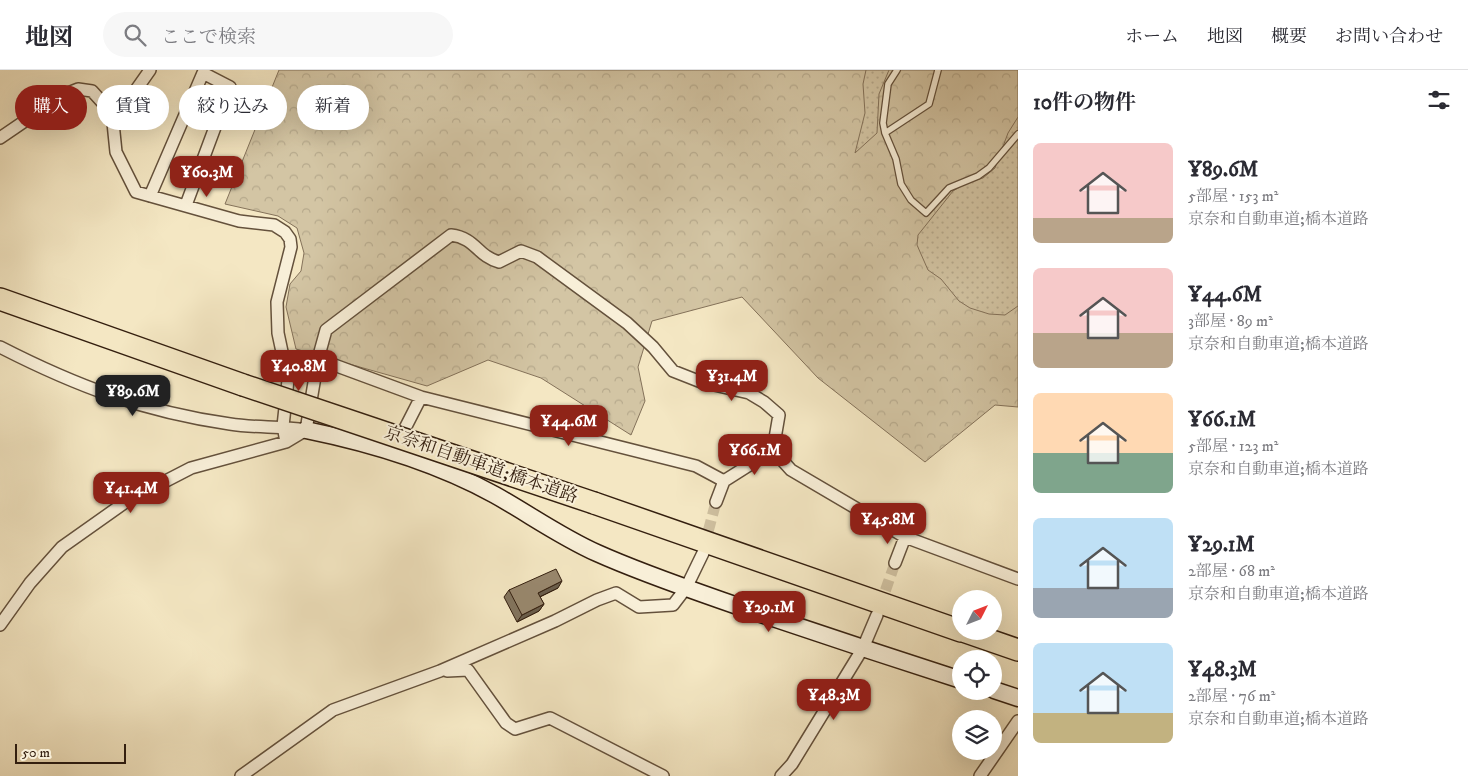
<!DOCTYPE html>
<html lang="ja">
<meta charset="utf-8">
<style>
body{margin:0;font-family:"IM FELL DW Pica","Noto Serif JP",serif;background:#f7f7f7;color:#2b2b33;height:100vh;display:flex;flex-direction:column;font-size:19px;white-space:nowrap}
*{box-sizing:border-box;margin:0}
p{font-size:16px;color:#7c7c81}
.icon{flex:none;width:28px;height:28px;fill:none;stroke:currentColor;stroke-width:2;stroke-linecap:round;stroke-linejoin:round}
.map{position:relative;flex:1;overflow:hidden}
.drawer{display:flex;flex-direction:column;background:#fff;width:450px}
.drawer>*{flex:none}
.top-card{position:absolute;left:15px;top:15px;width:475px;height:45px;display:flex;gap:10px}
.needle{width:32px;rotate:48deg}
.tools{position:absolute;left:952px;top:520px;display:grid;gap:10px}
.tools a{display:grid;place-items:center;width:50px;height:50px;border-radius:50%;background:#fff;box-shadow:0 5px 20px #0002;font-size:25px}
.scale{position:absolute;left:15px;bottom:12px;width:111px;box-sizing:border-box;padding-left:5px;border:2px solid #341f0f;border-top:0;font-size:14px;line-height:18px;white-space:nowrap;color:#341f0f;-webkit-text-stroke:4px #f8efd8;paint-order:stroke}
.price{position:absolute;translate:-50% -42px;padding:0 11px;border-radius:10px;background:#8f2418;color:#fff;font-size:16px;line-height:32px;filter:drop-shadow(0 1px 2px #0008)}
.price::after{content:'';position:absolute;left:50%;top:30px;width:15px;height:11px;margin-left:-8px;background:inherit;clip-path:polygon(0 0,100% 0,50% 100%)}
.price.selected{background:#222;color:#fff}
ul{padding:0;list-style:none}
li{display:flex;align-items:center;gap:15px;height:125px;padding:0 15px}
li span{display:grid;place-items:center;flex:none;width:140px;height:100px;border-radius:8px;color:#555}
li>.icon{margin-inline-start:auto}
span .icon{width:60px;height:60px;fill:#fffc;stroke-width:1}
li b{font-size:21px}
h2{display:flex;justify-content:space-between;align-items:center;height:60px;padding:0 15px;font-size:21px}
.tag{padding:0 18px;border-radius:22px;background:#fff;box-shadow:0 5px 20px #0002;font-size:18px;line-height:45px}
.tag.selected{background:#8f2418;color:#fff}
header{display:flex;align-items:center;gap:30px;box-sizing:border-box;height:70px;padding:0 25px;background:#fff;border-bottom:1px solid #e1e1e2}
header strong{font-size:24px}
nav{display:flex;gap:28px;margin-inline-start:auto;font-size:18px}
.search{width:350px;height:45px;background:#f7f7f7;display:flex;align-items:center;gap:12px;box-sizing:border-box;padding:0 18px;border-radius:28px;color:#7c7c81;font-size:19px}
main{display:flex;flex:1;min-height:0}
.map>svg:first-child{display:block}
</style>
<header>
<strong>地図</strong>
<div class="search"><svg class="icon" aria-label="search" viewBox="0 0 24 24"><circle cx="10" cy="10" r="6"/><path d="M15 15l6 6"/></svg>ここで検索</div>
<nav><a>ホーム</a><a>地図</a><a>概要</a><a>お問い合わせ</a></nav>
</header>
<main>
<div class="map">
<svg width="1018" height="706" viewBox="0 0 1018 706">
<defs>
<pattern id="grass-dots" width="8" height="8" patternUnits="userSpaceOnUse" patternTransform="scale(1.25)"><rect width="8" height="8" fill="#d3c5a4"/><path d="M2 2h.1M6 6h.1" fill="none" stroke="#b6a98c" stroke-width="1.8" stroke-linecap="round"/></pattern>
<pattern id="forest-crowns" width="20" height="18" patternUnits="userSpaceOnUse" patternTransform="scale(1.25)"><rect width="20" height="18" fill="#d3c5a4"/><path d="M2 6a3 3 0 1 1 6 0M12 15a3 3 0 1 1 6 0" fill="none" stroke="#b6a98c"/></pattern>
</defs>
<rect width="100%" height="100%" fill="#f4e7c3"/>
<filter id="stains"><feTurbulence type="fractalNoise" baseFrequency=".004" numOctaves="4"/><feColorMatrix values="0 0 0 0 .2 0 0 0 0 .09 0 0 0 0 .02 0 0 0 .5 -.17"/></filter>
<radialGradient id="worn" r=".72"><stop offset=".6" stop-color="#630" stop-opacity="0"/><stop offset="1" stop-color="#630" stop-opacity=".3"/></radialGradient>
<path fill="url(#grass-dots)" stroke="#84725a" d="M763,0H1018V302L809,137Z"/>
<path fill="url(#forest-crowns)" stroke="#84725a" d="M279,0H866L863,14L865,43L855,83L877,63L879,24L889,0H1018V47L1008,63L995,98L983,108L966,113L953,121L918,165L917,175L928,200L941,209L959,231L970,238L989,244L1005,245L1018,236V337L995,335L925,392L818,308L742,227L652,251L638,297L645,331L631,365L541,308L488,290L427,316L296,279L286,237L290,214L301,201L304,183L297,158L278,146L225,134Z"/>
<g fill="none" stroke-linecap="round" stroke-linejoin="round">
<path stroke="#cebf9f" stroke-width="11" stroke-dasharray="11 5.5" stroke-linecap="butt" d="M704,477L716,432
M880,536L895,493"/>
<defs>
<path id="lane" d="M897,0L888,14L883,53L885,63L896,89L901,114L911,130L926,143L949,118L978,106L989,98L1018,64
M885,63L929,34L938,0"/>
<path id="street" d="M112,43L131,27L150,0
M0,68L63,25L78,19L92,21L112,43L116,82L136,122L239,151L274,155L285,162L290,169L291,177L277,232L278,263L288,310L283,356L286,372
M150,126L203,3L230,17L186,135
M0,277C76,316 145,342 230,354C255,358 280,356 306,360
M318,289L421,327L696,396L724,411
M398,372L421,327
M773,380L791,400L905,467L1018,509
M895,493L905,467
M0,555L30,513L62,477L127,431L191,398L286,372L306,360L318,289L326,260L451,165C476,168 477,186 499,192L521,181L537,187L627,253L653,277L673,301L701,312L749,323L764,332L779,345L773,380L724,411L716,432
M447,601L468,600L506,653L515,659L550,648L663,706
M241,706L333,640L440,601L555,551L597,530L616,523L639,537L673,535L686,518L703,483
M781,706L792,694L863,578L877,545
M980,706L1018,651"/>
<path id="secondary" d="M306,360C370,373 437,393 495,425C529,444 561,467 597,483C646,505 698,522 749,540C820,564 890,587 961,610
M994,620L1018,628"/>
<path id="highway" d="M0,229L243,315
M594,433L961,561
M963,561L1018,580"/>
</defs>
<use href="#lane" stroke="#64513c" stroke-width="8"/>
<use href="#street" stroke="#64513c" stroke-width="14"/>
<use href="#secondary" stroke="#341f0f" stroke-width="19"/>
<use href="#highway" stroke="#341f0f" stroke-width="24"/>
<use href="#lane" stroke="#f8efd8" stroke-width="5.5"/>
<use href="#street" stroke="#f8efd8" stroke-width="11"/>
<use href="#secondary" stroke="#f8efd8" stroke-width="16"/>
<use href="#highway" stroke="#f4e7c3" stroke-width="21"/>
<defs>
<path id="highway-bridge" d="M243,315L594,433"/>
</defs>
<use href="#highway-bridge" stroke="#341f0f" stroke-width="24" stroke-linecap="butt"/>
<use href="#highway-bridge" stroke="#f4e7c3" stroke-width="21"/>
</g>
<path fill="#83745e" stroke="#341f0f" d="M558,518L540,527L544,534L539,541L517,552L504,527L509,520Z"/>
<path fill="#6a5e4c" stroke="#341f0f" d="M562,511L558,518L533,530L538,523Z
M544,534L539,541L517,552L522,545Z"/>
<path fill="#98876d" stroke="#341f0f" d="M556,499L562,511L538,523L544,534L522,545L509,520Z"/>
<g text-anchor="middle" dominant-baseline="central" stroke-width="4" stroke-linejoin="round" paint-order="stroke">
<g font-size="18" fill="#341f0f" stroke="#f8efd8">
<text transform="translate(481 395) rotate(19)">京奈和自動車道;橋本道路</text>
</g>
</g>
<rect width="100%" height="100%" filter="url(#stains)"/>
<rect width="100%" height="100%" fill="url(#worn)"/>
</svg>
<div class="tools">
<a><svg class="needle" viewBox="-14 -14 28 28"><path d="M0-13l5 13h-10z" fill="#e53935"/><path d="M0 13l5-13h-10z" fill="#7c7c81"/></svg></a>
<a><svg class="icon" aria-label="locate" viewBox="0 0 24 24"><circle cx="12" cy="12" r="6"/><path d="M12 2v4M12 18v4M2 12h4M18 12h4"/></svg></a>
<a><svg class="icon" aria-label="layers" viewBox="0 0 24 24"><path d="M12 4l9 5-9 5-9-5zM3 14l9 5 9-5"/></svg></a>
</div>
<div class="scale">50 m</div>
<b class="price" style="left:207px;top:128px">¥60.3M</b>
<b class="price" style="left:299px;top:322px">¥40.8M</b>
<b class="price" style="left:732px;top:332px">¥31.4M</b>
<b class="price selected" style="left:133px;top:347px">¥89.6M</b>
<b class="price" style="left:569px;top:377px">¥44.6M</b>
<b class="price" style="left:755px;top:406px">¥66.1M</b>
<b class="price" style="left:131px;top:444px">¥41.4M</b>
<b class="price" style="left:888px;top:475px">¥45.8M</b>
<b class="price" style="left:769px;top:563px">¥29.1M</b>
<b class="price" style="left:834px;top:651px">¥48.3M</b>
<div class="top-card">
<a class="tag selected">購入</a>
<a class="tag">賃貸</a>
<a class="tag">絞り込み</a>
<a class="tag">新着</a>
</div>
</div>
<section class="drawer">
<h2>10件の物件<svg class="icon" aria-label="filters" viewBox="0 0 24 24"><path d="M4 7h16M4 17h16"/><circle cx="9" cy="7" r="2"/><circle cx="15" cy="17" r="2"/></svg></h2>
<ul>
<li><span style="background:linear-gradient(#f6c9c9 75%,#b9a48a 0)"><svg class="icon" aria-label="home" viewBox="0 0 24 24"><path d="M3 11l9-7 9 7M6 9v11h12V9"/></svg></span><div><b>¥89.6M</b><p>5部屋 · 153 m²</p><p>京奈和自動車道;橋本道路</p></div></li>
<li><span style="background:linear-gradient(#f6c9c9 65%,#b9a48a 0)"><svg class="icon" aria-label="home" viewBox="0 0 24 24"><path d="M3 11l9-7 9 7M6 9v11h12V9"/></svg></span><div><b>¥44.6M</b><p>3部屋 · 89 m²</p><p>京奈和自動車道;橋本道路</p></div></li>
<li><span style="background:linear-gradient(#ffd9b3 60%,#7fa58c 0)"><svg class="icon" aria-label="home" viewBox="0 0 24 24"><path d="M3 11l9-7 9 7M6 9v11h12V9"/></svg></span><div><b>¥66.1M</b><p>5部屋 · 123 m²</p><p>京奈和自動車道;橋本道路</p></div></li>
<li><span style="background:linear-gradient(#bfe0f5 70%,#9aa5b1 0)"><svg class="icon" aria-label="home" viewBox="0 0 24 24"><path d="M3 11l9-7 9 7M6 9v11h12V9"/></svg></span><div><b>¥29.1M</b><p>2部屋 · 68 m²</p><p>京奈和自動車道;橋本道路</p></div></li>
<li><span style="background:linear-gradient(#bfe0f5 70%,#c2b280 0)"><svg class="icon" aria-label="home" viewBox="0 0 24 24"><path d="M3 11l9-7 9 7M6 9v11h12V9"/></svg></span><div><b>¥48.3M</b><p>2部屋 · 76 m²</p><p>京奈和自動車道;橋本道路</p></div></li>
</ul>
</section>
</main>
